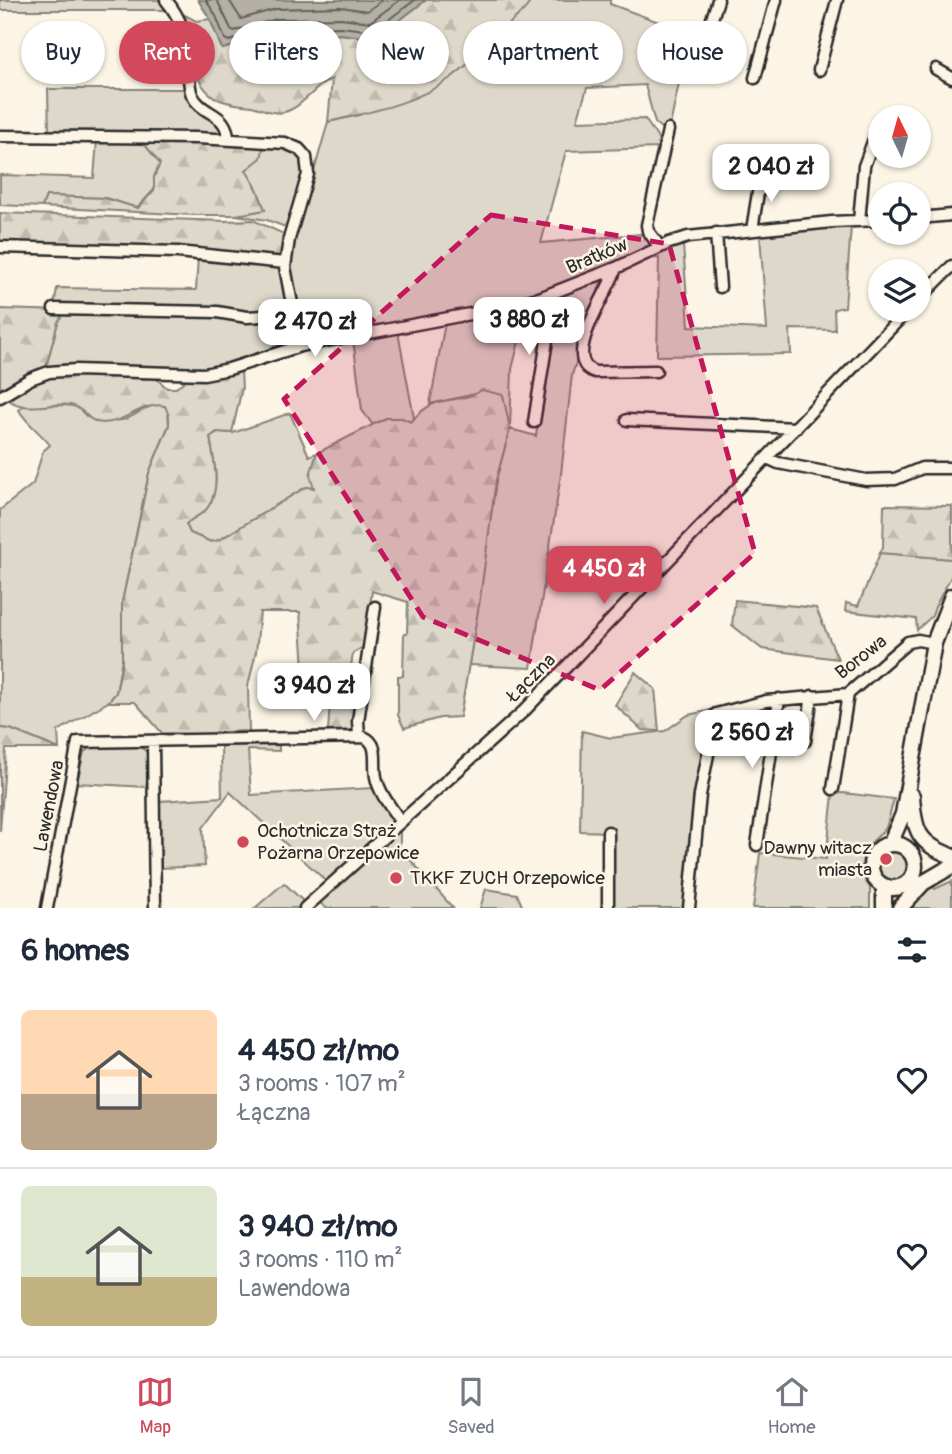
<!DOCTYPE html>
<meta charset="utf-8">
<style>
body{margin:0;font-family:Pangolin,sans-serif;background:#f6f6f7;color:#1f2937;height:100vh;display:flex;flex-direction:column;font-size:26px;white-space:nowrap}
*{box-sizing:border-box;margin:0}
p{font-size:23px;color:#747a83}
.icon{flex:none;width:38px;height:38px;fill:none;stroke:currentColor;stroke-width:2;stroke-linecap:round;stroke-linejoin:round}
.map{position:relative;height:908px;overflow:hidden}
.drawer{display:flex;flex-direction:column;background:#fff;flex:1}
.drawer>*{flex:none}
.banner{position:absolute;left:21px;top:21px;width:910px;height:63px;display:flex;gap:14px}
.needle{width:46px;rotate:355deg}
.fabs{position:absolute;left:868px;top:105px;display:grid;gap:14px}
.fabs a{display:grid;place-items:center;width:63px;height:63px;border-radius:50%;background:#fff;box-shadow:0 2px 5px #0004;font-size:35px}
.price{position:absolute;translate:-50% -60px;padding:0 16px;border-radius:14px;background:#fff;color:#222;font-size:23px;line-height:46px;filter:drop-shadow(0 2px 4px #0008)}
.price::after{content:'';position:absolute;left:50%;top:42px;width:21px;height:16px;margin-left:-10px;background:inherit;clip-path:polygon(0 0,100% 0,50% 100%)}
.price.on{background:#d1495b;color:#fff}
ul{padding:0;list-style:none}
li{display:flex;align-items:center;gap:21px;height:175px;padding:0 21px}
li+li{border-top:2px solid #e0e1e3}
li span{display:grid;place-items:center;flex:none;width:196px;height:140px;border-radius:10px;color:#555}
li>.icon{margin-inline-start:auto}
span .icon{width:84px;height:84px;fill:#fffc;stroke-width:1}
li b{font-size:30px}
h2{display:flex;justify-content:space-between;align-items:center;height:84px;padding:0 21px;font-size:30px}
.chip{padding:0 24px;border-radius:32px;background:#fff;box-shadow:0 2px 5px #0004;font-size:24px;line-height:63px}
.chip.on{background:#d1495b;color:#fff}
.menu{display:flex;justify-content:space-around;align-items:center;height:98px;border-top:2px solid #e0e1e3;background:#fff;font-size:19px;color:#747a83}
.menu a{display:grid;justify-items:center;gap:4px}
.menu .on{color:#d1495b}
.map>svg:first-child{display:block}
</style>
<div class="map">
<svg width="952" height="908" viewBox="0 0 952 908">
<defs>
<pattern id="forest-firs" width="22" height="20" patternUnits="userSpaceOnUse" patternTransform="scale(1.75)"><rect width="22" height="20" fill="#ded8ca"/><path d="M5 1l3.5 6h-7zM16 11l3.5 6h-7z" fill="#bfbaae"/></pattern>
</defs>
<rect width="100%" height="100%" fill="#fcf5e5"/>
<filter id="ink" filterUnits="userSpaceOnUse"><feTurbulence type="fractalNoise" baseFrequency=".0143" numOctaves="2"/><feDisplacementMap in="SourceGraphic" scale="14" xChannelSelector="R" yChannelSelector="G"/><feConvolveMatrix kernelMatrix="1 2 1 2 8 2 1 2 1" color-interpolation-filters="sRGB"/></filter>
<g filter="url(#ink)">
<path fill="#ded8ca" stroke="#84827a" stroke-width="2" d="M0,0H162L168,10H0Z
M532,0H610V4L678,29L668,56L679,83L670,126L661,128L655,123L645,85L587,88L577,121L645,119L661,143L659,148L566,151L541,243L640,234L655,246L610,267L513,301L331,335L300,328L295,306L290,256L328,122L359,115L480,52Z
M48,89H184L196,106L222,126V135L49,132Z
M97,140L143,142L160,164L154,177V190L137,208L105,198L46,196L42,207L0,205V175L94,178Z
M264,145L289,148L302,156L304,173L288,228L267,220L236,215L265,210L257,189L246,170Z
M851,226L845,307L834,309L835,330L790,329L791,354L657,356L659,258L644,259L659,251L689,241L683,245L689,326L767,329L760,235Z
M198,257L277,266L282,272L288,311L274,313L54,306L57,288L196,290Z
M602,279L572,375L561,474L531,668L469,665L496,479L510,429L475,394L430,404L445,323L549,298L546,333L521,334L512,369L510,429L536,436L555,297Z
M65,311L291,319L294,337L292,342L210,372L200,370L67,364L46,367L58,322Z
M398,332L414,418L411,423L386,418L373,425L362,410L353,339Z
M66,405L78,407L87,417C98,418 111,421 122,420C137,418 154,395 168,409L169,425L149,473L122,602L123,653L116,693L108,702L58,731L59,749L10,729L0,728V510L33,484L43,451L50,445C40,432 27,424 19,410L23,406Z
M290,413L309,456L317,453L311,475L314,488L306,487L219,540L211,542L190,533L186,524C192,517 203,515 208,507C222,486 213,459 210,437L217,432L233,433Z
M880,553L952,559V575L935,607L932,616L917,630L916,619L845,611L846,603L858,606Z
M716,709L700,779L695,792L693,804L695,827L685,908H611L609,832L580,831L582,731L611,738L665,731L688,715Z
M279,745V751L248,750L251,795L373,788L398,821L327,882L230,792L203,828L205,866L160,868V801L222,797L221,746Z
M94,746C106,746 143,741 148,754C151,762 147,778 146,787L77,783L84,752Z
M843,793L894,799L886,828L863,851L862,875L870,888V908H753L760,853L826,859L833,794Z
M400,831V848L453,908H326L319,902L395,833Z
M879 866a15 15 0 1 1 30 0a15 15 0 1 1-30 0Z
M952,881V908H906L931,883L935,889Z
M284,883L305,903L300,908H255Z
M486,889L517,894L523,908H480Z"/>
<path fill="url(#forest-firs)" stroke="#84827a" stroke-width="2" d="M426,0H532L525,9C500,32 477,59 449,79C415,104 369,112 328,122L332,79C314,86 302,108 284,112C274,115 261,108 252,106C242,105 230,104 220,100C190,87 189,44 185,15L196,21L210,19L222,49L278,35L341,34L375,39Z
M164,141L264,145L261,158L246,170L257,189L265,210L236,215H194L42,207L46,196L105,198L138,208L154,190V177L160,164L143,142Z
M0,213L225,221L253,220L286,235L282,254L275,259L200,249L0,242Z
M0,309L65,311L58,322L46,367L37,369L0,389Z
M241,371L242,388L232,433L217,432L210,437C213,459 222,486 208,507C203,515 193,517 186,524L190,533L211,542L219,540L306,487L314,488L310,475L317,453L386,418H402L411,422C438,390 454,407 482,390L503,395L510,429L496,480L480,599L460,717L440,718L404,728L398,715V676H403L404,634H407L408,602L372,591L364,647L353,653L348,687L359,695L354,730L328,731L332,671L304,667L300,612H260L256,652L248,686L249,731L224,732L213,735L162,733L135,702H108L116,693L122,664V602L135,541L149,473L169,425V416L165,406C144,401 125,423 103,423C88,423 84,408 71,405C51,402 22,414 7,398L34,381L62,373L155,377L167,388H176L189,377L216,378Z
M884,505L952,506V559L880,553L883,547Z
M735,600L816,608L838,659L762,649L732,625Z
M635,672L655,689L659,731L642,730L615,705Z
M0,728L10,729L59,749H6L0,831Z"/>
<path fill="#b4b0a5" stroke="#7d7b74" stroke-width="2" d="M198,0H426L375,39L341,34L278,35L222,49L210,19Z"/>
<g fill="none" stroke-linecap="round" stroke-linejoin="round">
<path stroke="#62605c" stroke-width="2" d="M206,0L216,16L225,39L229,41L278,28L341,27L373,31L415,0
M217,0L231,29L234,31L277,19L341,18L370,22L400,0
M229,0L241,19L276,9L341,7L367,11L383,0"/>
<defs>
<path id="street" d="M166,0C180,17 188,39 188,62C189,72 188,85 192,95C203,117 228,111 228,140
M711,22L718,0
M936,69L952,78
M819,70L837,0
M755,78L776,0
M0,136L197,138L285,143L299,149L306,157L308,174L289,239L285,267L300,346
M919,218L952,215
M859,221L864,166L877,131
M752,230L761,174
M716,233L720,287
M0,247L178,252L285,263
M660,247L648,231L647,225L668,130
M616,268C611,289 558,361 595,372L656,371
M919,299L952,266
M54,309L217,312L247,317L293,314
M0,397L30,379L49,372L76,370L204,374L229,369L300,346L491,310L542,297L616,268L669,243L688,237L832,222L880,220
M627,420L796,428
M534,422L552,309V293
M767,458L778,463L866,480L895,479L922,468H952
M359,736L358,721L375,607
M805,741L812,696
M153,743L155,908
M833,789L848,694
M608,832V908
M757,845L779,699
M47,908L78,742L364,737C380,744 373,762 376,777C379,793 392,809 401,822
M305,908L525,710L908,310
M689,908L700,795L716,714L766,701L848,694L908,642L918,640L934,643"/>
<path id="secondary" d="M912,796C914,830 918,844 952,856
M871 866a22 22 0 1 1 44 0a22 22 0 1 1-44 0Z
M890,844L903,814L934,643L952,596
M884,886V908
M900,908L923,883L952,866"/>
</defs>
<use href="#street" stroke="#2b2b2b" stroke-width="15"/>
<use href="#secondary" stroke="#2b2b2b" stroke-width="19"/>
<use href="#street" stroke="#fcf5e5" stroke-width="10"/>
<use href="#secondary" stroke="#fcf5e5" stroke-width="14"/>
</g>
</g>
<path fill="#c2185b" fill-opacity="0.2" stroke="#c2185b" stroke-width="5" stroke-dasharray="14 9" stroke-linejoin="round" d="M491,215L669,244L755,553L600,690L423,617L284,399Z"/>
<g fill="#d1495b" stroke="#fcf5e5" stroke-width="2.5">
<circle cx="243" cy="842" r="7"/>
<circle cx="886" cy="859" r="7"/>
<circle cx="396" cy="878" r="7"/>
</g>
<g text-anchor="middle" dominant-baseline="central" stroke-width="5" stroke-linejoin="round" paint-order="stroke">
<g font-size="19" fill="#2b2b2b" stroke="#fcf5e5">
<text transform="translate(597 256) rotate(-23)">Bratków</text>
<text transform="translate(861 657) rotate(-38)">Borowa</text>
<text transform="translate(531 678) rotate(-45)">Łączna</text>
<text transform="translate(49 806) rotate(-79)">Lawendowa</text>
</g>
<g font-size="19" fill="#2b2b2b" stroke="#fcf5e5" text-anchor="start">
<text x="257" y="831">Ochotnicza Straż<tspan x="257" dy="22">Pożarna Orzepowice</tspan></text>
<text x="872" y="848" text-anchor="end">Dawny witacz<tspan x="872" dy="22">miasta</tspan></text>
<text x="410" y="878">TKKF ZUCH Orzepowice</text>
</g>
</g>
</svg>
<div class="fabs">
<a><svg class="needle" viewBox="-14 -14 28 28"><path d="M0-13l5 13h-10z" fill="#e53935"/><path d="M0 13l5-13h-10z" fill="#747a83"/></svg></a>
<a><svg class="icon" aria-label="locate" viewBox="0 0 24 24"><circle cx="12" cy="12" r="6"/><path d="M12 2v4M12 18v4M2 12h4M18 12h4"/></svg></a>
<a><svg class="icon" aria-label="layers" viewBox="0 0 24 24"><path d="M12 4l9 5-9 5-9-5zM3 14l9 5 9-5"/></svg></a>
</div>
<b class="price" style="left:771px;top:204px">2 040 zł</b>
<b class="price" style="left:529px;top:357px">3 880 zł</b>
<b class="price" style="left:315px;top:359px">2 470 zł</b>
<b class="price on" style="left:604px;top:606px">4 450 zł</b>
<b class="price" style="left:314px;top:723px">3 940 zł</b>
<b class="price" style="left:752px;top:770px">2 560 zł</b>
<div class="banner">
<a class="chip">Buy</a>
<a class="chip on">Rent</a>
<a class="chip">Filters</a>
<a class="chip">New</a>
<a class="chip">Apartment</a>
<a class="chip">House</a>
</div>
</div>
<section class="drawer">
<h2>6 homes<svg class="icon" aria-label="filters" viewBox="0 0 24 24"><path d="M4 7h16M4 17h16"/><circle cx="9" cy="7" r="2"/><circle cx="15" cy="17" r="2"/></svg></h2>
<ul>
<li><span style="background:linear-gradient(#ffd9b3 60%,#b9a48a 0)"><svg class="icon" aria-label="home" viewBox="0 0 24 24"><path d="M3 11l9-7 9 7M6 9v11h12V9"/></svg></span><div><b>4 450 zł/mo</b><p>3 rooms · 107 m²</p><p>Łączna</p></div><svg class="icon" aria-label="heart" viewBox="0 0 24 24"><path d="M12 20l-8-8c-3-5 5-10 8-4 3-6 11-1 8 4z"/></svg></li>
<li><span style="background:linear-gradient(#dfe7d0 65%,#c2b280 0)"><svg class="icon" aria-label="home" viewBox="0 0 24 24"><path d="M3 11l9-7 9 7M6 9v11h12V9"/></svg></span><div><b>3 940 zł/mo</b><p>3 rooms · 110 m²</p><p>Lawendowa</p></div><svg class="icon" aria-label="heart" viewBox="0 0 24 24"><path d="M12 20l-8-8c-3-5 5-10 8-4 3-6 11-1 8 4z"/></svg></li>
</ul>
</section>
<nav class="menu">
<a class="on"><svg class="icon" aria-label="map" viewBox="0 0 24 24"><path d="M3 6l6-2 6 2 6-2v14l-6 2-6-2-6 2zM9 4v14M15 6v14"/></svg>Map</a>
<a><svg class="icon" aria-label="saved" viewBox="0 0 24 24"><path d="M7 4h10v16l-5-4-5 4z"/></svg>Saved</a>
<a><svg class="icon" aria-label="home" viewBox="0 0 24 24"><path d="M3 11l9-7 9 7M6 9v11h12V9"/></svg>Home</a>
</nav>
